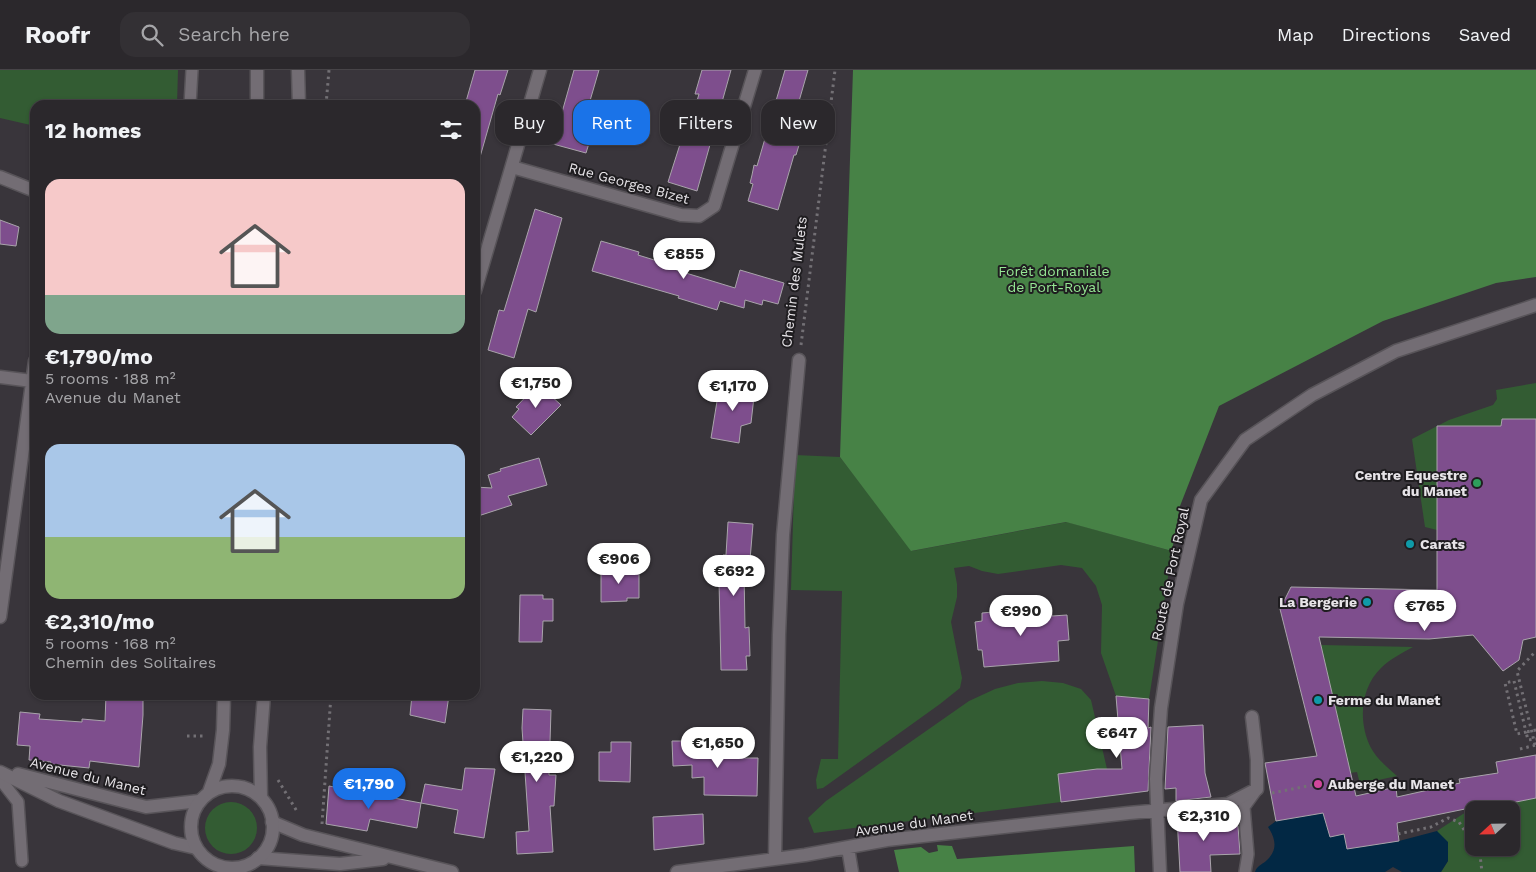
<!DOCTYPE html>
<meta charset="utf-8">
<style>
body{margin:0;font-family:"Work Sans",sans-serif;background:#333034;color:#f1f3f6;height:100vh;display:flex;flex-direction:column;font-size:19px;white-space:nowrap}
*{box-sizing:border-box;margin:0}
p{font-size:16px;color:#a6a6a9}
.icon{flex:none;width:28px;height:28px;fill:none;stroke:currentColor;stroke-width:2;stroke-linecap:round;stroke-linejoin:round}
.map{position:relative;flex:1;overflow:hidden}
.drawer{position:absolute;left:30px;top:30px;width:450px;height:600px;display:flex;flex-direction:column;background:#2b282c;border-radius:15px;box-shadow:0 1px 4px #0004,0 0 0 1px #474448}
.drawer>*{flex:none}
.guide{position:absolute;left:495px;top:30px;width:475px;height:45px;display:flex;gap:10px}
.needle{width:32px;rotate:248deg}
.buttons{position:absolute;left:1465px;top:731px;display:grid;gap:10px}
.buttons a{display:grid;place-items:center;width:55px;height:55px;border-radius:10px;background:#2b282c;box-shadow:0 1px 4px #0004,0 0 0 1px #474448;font-size:25px}
.price{position:absolute;translate:-50% -42px;padding:0 11px;border-radius:18px;background:#fff;color:#222;font-size:16px;line-height:32px;filter:drop-shadow(0 1px 2px #0008)}
.price::after{content:'';position:absolute;left:50%;top:30px;width:15px;height:11px;margin-left:-8px;background:inherit;clip-path:polygon(0 0,100% 0,50% 100%)}
.price.current{background:#1a73e8;color:#fff}
ul{padding:0;list-style:none}
li{display:grid;align-content:center;gap:10px;height:265px;padding:0 15px}
li span{display:grid;place-items:center;height:155px;border-radius:15px;color:#555}
li>.icon{margin-inline-start:auto}
span .icon{width:90px;height:90px;fill:#fffc;stroke-width:1}
li b{font-size:21px}
h2{display:flex;justify-content:space-between;align-items:center;height:60px;padding:0 15px;font-size:21px}
.pill{padding:0 18px;border-radius:15px;background:#2b282c;box-shadow:0 1px 4px #0004,0 0 0 1px #474448;font-size:18px;line-height:45px}
.pill.current{background:#1a73e8;color:#fff}
header{display:flex;align-items:center;gap:30px;box-sizing:border-box;height:70px;padding:0 25px;background:#2b282c;border-bottom:1px solid #474448}
header strong{font-size:24px}
nav{display:flex;gap:28px;margin-inline-start:auto;font-size:18px}
.search{width:350px;height:45px;background:#333034;display:flex;align-items:center;gap:12px;box-sizing:border-box;padding:0 18px;border-radius:15px;color:#a6a6a9;font-size:19px}
.map>svg:first-child{display:block}
</style>
<header>
<strong>Roofr</strong>
<div class="search"><svg class="icon" aria-label="search" viewBox="0 0 24 24"><circle cx="10" cy="10" r="6"/><path d="M15 15l6 6"/></svg>Search here</div>
<nav><a>Map</a><a>Directions</a><a>Saved</a></nav>
</header>
<div class="map">
<svg width="1536" height="802" viewBox="0 0 1536 802">
<rect width="100%" height="100%" fill="#39353b"/>
<path fill="#335c33" d="M0,0H178L177,35H35V56L0,48Z
M1536,313V459L1437,460L1425,457L1412,369L1449,350L1493,335L1497,329L1496,320Z
M795,385L840,387L912,481L1067,452L1172,481L1149,629L1116,626L1101,583L1102,535L1096,516L1082,498L1061,495L998,504L982,501L969,496L954,498L957,514V527L951,552L962,608L960,618L940,634L823,718L817,719L816,710L821,689H838L842,521L791,520Z
M1321,575L1413,577C1402,583 1390,589 1381,598C1360,618 1358,653 1371,678C1377,689 1387,697 1397,706L1360,714L1357,702L1350,703Z
M1042,611L1063,613L1081,619L1091,630L1107,699L1058,704L1061,732L814,763L808,748L826,731L969,631L995,619L1018,613Z
M1536,728V802H1441L1448,791L1437,761L1466,742L1474,740V778H1511V740H1474Z
M205 758a26 26 0 1 1 52 0a26 26 0 1 1-52 0Z"/>
<path fill="#478246" d="M853,0H1536V207L1496,213L1383,251L1219,336L1180,436L1172,481L1066,452L911,481L840,387Z
M937,775L952,776L957,789L1134,776L1135,802H899L894,780L921,777L929,783L938,781Z"/>
<path fill="#022844" d="M1323,743L1330,767L1344,764L1347,779L1399,771L1437,761L1448,772V791L1441,802H1402L1393,797L1385,802H1255C1257,796 1261,795 1266,791C1278,780 1276,769 1268,757L1276,751Z"/>
<path fill="#7e4e8d" stroke="#a9a4ab" d="M475,0H508L500,25L498,24L480,87L475,86V35H465Z
M574,0H599L587,41L598,44L586,83L553,74Z
M702,0H731L697,121L668,112L682,68L686,69L699,24H695Z
M785,0H808L795,45L807,49L796,85H794L778,140L748,131L753,114L750,113L752,105L754,95L757,96Z
M535,139L562,148L536,242L528,239L514,288L488,280L499,240L504,241Z
M0,150L19,157L16,176L0,174Z
M601,171L639,182L638,185L677,197L676,200L735,218L740,200L784,213L778,234L763,230L762,235L745,230L744,238L720,231L717,240L678,228L679,226L592,201Z
M720,313L755,318L751,353L741,356L739,373L711,368Z
M538,314L561,335L531,365L512,347L519,339L516,337Z
M1502,349H1536V567L1523,570L1519,590L1503,601L1473,565L1429,569L1319,567L1356,726L1396,717L1397,727L1460,713L1459,709L1498,703L1496,692L1536,685V728L1466,742L1465,739L1397,753L1399,771L1347,779L1344,764L1330,767L1323,743L1276,751L1265,693L1317,686L1280,539L1291,517L1437,520V356H1501Z
M539,388L547,415L508,426L512,435L475,447V417L492,418L488,405L501,401L500,399Z
M728,452L753,454L749,502H744L745,558L749,557L750,586H746L747,600H721L719,511H716L719,488H723V485H726Z
M627,497V503H639V528H627V531L601,532V498Z
M520,525H543V529H553V551H543L542,572H519Z
M1051,537L1052,546L1067,545L1069,570L1058,571L1059,591L984,597L982,580H978L975,552L982,551V543Z
M106,625H143V645L139,697L90,691L89,698L50,694L51,692L29,690L30,676L17,675L20,642L40,644L39,649L82,652V649L105,651Z
M412,625H449L445,653L410,645Z
M1116,626L1149,629L1148,658L1151,657L1148,721L1061,732L1058,704L1097,699H1122Z
M523,639L551,640L549,705H556L554,736H550L553,782L517,784L516,762L529,761L522,658Z
M1203,655L1205,703L1211,727L1176,731V718L1165,719L1168,657Z
M672,671H697L698,678H723V684L731,683V688H758L757,726L704,725V707L692,708V695L673,696Z
M611,672H631L630,712L599,711V682H611Z
M465,698L495,699L484,768L454,763L458,740L421,733L425,714L462,720Z
M329,716L421,733L417,758L370,749L367,761L326,754Z
M1216,743L1218,757L1238,756L1240,784L1210,785L1211,802H1180L1177,747Z
M703,744L704,774L654,780L653,747Z"/>
<g fill="none" stroke-linecap="round" stroke-linejoin="round">
<defs>
<path id="service" d="M190,35L192,0
M0,709L18,732L22,791
M1245,802L1248,784L1244,737L1257,719"/>
<path id="minor" d="M512,97L681,145L699,146L714,136L755,0
M0,107L35,121
M475,221L540,0
M0,307L32,311
M0,547L35,291
M272,752L303,765L452,802
M848,778L852,802
M258,788L340,794L383,789
M775,788L779,565L783,465L799,290
M677,802L805,785L887,770L1129,743L1228,734L1257,719V690L1252,647
M1160,802L1156,709L1161,638L1177,534L1201,430L1245,370L1312,325L1396,281L1536,235"/>
<path id="tertiary" d="M0,702L59,731L174,773L196,778
M18,704L146,737L199,731"/>
<path id="secondary" d="M257,0V35
M298,0L299,35
M191 757a41 41 0 1 1 82 0a41 41 0 1 1-82 0Z
M209,722L219,694L223,660L224,625
M261,728L260,677L264,625"/>
</defs>
<use href="#service" stroke="#585459" stroke-width="14"/>
<use href="#minor" stroke="#585459" stroke-width="15"/>
<use href="#tertiary" stroke="#585459" stroke-width="15"/>
<use href="#secondary" stroke="#585459" stroke-width="15"/>
<path stroke="#737075" stroke-width="3" stroke-dasharray="2.5 4" stroke-linecap="butt" d="M326,35L329,0
M801,275L835,0
M1514,611L1526,662L1517,664L1505,613Z
M1536,660L1526,662L1528,670L1536,669
M187,666H206
M1535,675L1517,601L1536,581
M1520,679L1536,675
M278,710L298,743
M1272,723L1318,714
M322,754L331,625
M1398,764L1431,757L1448,748L1459,752L1474,775
M1475,778L1480,785L1482,802"/>
<use href="#service" stroke="#736d74" stroke-width="11"/>
<use href="#minor" stroke="#736d74" stroke-width="12"/>
<use href="#tertiary" stroke="#736d74" stroke-width="12"/>
<use href="#secondary" stroke="#736d74" stroke-width="12"/>
</g>
<circle fill="#2e9e5b" stroke="#1f1d20" stroke-width="2" cx="1477" cy="413" r="5"/>
<g fill="#0f9aa8" stroke="#1f1d20" stroke-width="2">
<circle cx="1410" cy="474" r="5"/>
<circle cx="1367" cy="532" r="5"/>
<circle cx="1318" cy="630" r="5"/>
</g>
<circle fill="#d1479c" stroke="#1f1d20" stroke-width="2" cx="1318" cy="714" r="5"/>
<g text-anchor="middle" dominant-baseline="central" stroke-width="4" stroke-linejoin="round" paint-order="stroke">
<g font-size="14" fill="#e7e4e8" stroke="#1f1d20">
<text transform="translate(629 113) rotate(15)">Rue Georges Bizet</text>
<text transform="translate(794 212) rotate(-83)">Chemin des Mulets</text>
<text transform="translate(1170 504) rotate(-78)">Route de Port Royal</text>
<text transform="translate(88 706) rotate(14)">Avenue du Manet</text>
<text transform="translate(914 753) rotate(-8)">Avenue du Manet</text>
</g>
<g font-size="14" fill="#96e894" stroke="#1f1d20">
<text x="1054" y="201">Forêt domaniale<tspan x="1054" dy="16">de Port-Royal</tspan></text>
</g>
<g font-size="14" font-weight="bold" fill="#e7e4e8" stroke="#1f1d20" text-anchor="start">
<text x="1467" y="405" text-anchor="end">Centre Equestre<tspan x="1467" dy="16">du Manet</tspan></text>
<text x="1420" y="474">Carats</text>
<text x="1357" y="532" text-anchor="end">La Bergerie</text>
<text x="1328" y="630">Ferme du Manet</text>
<text x="1328" y="714">Auberge du Manet</text>
</g>
</g>
</svg>
<div class="buttons">
<a><svg class="needle" viewBox="-14 -14 28 28"><path d="M0-13l5 13h-10z" fill="#e53935"/><path d="M0 13l5-13h-10z" fill="#a6a6a9"/></svg></a>
</div>
<b class="price" style="left:684px;top:210px">€855</b>
<b class="price" style="left:536px;top:339px">€1,750</b>
<b class="price" style="left:733px;top:342px">€1,170</b>
<b class="price" style="left:619px;top:515px">€906</b>
<b class="price" style="left:734px;top:527px">€692</b>
<b class="price" style="left:1425px;top:562px">€765</b>
<b class="price" style="left:1021px;top:567px">€990</b>
<b class="price" style="left:1117px;top:689px">€647</b>
<b class="price" style="left:718px;top:699px">€1,650</b>
<b class="price" style="left:537px;top:713px">€1,220</b>
<b class="price current" style="left:369px;top:740px">€1,790</b>
<b class="price" style="left:1204px;top:772px">€2,310</b>
<div class="guide">
<a class="pill">Buy</a>
<a class="pill current">Rent</a>
<a class="pill">Filters</a>
<a class="pill">New</a>
</div>
<section class="drawer">
<h2>12 homes<svg class="icon" aria-label="filters" viewBox="0 0 24 24"><path d="M4 7h16M4 17h16"/><circle cx="9" cy="7" r="2"/><circle cx="15" cy="17" r="2"/></svg></h2>
<ul>
<li><span style="background:linear-gradient(#f6c9c9 75%,#7fa58c 0)"><svg class="icon" aria-label="home" viewBox="0 0 24 24"><path d="M3 11l9-7 9 7M6 9v11h12V9"/></svg></span><div><b>€1,790/mo</b><p>5 rooms · 188 m²</p><p>Avenue du Manet</p></div></li>
<li><span style="background:linear-gradient(#a9c7e8 60%,#8fb573 0)"><svg class="icon" aria-label="home" viewBox="0 0 24 24"><path d="M3 11l9-7 9 7M6 9v11h12V9"/></svg></span><div><b>€2,310/mo</b><p>5 rooms · 168 m²</p><p>Chemin des Solitaires</p></div></li>
</ul>
</section>
</div>
